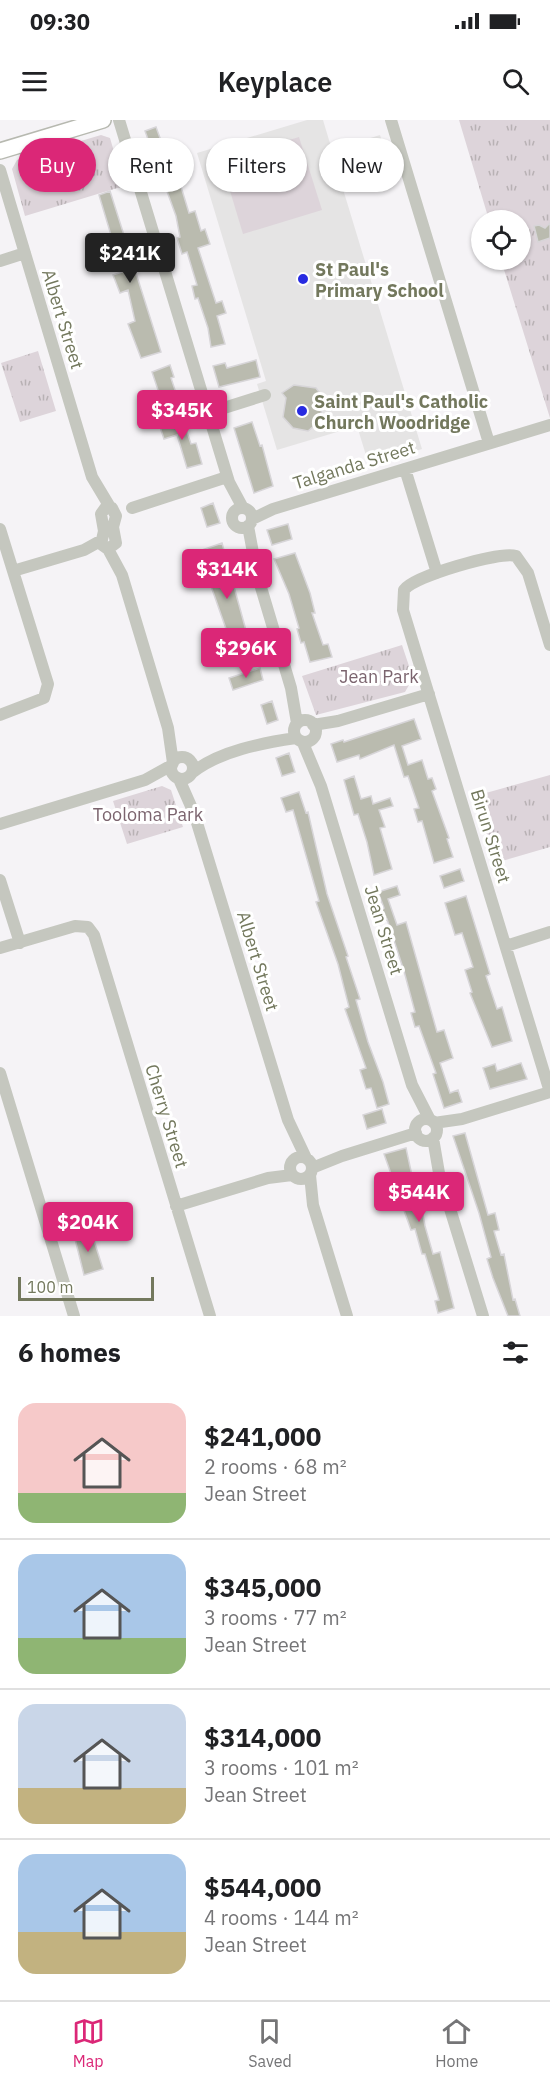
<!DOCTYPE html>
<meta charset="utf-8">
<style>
body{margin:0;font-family:"IBM Plex Sans",sans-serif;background:#f6f6f6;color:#202124;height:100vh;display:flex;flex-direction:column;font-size:22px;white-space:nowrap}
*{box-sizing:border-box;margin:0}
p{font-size:20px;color:#757577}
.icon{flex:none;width:33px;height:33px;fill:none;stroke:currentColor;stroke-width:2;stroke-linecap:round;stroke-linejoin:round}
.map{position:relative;height:1196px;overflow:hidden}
.side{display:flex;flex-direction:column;background:#fff;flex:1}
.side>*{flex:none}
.banner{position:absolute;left:18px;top:18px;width:514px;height:54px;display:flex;gap:12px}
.tools{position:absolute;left:471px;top:90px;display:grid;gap:12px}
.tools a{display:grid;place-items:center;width:60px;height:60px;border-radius:50%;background:#fff;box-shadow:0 2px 4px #0004;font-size:30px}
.scale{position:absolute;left:18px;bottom:15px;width:136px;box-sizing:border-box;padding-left:6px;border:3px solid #73785d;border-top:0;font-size:16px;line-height:21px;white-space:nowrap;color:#73785d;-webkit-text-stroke:4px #fff;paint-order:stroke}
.price{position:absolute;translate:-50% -51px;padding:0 14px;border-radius:6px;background:#db2777;color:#fff;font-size:20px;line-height:39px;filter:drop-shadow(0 2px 3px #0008)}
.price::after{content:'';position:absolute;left:50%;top:36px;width:18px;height:14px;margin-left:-9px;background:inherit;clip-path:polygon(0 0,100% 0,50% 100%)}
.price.on{background:#222;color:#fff}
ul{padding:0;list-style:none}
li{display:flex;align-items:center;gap:18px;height:150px;padding:0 18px}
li+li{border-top:2px solid #e0e0e0}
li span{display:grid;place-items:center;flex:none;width:168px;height:120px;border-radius:18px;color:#555}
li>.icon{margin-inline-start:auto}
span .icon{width:72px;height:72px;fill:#fffc;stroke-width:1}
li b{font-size:26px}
h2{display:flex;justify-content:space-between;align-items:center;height:72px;padding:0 18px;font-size:26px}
.chip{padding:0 21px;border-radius:27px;background:#fff;box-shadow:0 2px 4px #0004;font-size:21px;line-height:54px}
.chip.on{background:#db2777;color:#fff}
.status{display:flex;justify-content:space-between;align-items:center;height:42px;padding:0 30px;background:#fff;direction:ltr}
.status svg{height:16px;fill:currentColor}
header{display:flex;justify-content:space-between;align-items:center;height:78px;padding:0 18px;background:#fff;font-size:27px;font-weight:600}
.tab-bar{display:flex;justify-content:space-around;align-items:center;height:84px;border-top:2px solid #e0e0e0;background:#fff;font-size:16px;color:#757577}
.tab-bar a{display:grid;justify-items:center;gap:3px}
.tab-bar .on{color:#db2777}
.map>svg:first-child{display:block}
</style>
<div class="status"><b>09:30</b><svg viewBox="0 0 49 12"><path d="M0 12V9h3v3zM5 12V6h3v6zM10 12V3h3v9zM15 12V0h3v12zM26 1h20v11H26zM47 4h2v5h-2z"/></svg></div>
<header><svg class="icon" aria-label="menu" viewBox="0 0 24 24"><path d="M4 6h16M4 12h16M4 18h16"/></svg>Keyplace<svg class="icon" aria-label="search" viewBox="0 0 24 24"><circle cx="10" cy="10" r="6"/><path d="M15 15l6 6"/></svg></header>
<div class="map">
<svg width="550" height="1196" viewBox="0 0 550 1196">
<defs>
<pattern id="park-tufts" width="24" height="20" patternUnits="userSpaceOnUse" patternTransform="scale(1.5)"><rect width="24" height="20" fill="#ddd4da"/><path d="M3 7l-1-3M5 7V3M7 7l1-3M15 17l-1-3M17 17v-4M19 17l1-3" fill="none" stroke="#b8b1b4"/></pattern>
</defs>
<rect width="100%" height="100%" fill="#f5f3f6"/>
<path fill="#e5e4e4" d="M307,0H323L332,30L380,15L388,41L339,56L422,329L369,345L357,306L277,330L257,264L266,261L197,33Z"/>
<path fill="#ddd4da" d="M299,17L322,90L243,114L221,41Z"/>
<path fill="url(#park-tufts)" d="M459,0H550V298L501,140H520V100H489Z
M101,15L110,18L124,66L25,96L12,49L17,40Z
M38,231L56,291L20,302L1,243Z
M402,525L413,558L405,572L316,595L302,556Z
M550,655V727L495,743L475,676Z
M162,666L171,670L183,707L127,724L113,681Z"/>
<path fill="#babbaf" stroke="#d7d5d8" stroke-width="1.5" d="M156,7L171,48L182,45L186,58L179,60L189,93L195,91L201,111L205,109L210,124L198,128L216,183L222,181L226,193L217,196L225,224L211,227L208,208L198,178L195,179L192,166L197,165L187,132L182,134L177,118L180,117L176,96L145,11Z
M110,71L161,232L141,238L128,204L135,201L128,170L120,173L113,155L122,152L99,75Z
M550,103V118L538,122L534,106L539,105L545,108Z
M256,240L260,257L219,267L213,246L225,243L227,248Z
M170,245L174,257L171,258L179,282L159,290L154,275L159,273L152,252Z
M294,265L316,268L327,283L322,286L320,301L308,311L293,308L283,297L286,278L282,273Z
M182,297L191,324L196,323L202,344L187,348L177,315L164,319L159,304Z
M252,302L260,326L262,325L273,366L254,373L234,308Z
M213,383L220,403L207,407L201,388Z
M288,404L292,419L272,425L267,410Z
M222,423L253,536L237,540L212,469L202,430Z
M295,433L310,473L315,493H312L323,525L328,524L332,537L310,542L304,522L301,523L297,509L299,508L289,474L274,439Z
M260,548L263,560L233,570L229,558Z
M272,581L278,600L267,604L261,585Z
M414,599L421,619L402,626L408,645L422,640L428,659L432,658L436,669L432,671L449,718L447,719L453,737L434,743L422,701L418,702L414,689L419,688L408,656L404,657L394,625L360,639L359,635L337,642L331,624L343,620L344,622Z
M289,633L295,652L282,656L276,638Z
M354,656L361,679L371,676L373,684L390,678L393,686L379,690L385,707L380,708L392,749L374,755L367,722L358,694L354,695L344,660Z
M299,672L306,693L308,692L327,774L348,836L346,837L360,879L356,880L368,922L383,962L389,984L377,988L371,968L366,969L360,950L366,948L345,889L349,887L338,844L316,782L319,781L293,690L286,692L281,678Z
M460,749L464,761L444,768L440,756Z
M397,766L400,775L388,779L397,805L406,802L437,912L444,910L453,938L440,943L450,973L458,970L462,982L444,988L433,954L436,953L419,906L415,907L411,893L415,892L404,851L387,799L385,800L381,789L384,788L378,772Z
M466,776L490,854L486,856L497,889L502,887L512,921L492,927L470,873L472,872L465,850L473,847L462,813L455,815L445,783Z
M521,943L527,959L490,969L483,948L495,944L497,951Z
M382,989L386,1003L367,1009L363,995Z
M465,1013L488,1095L495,1093L499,1110L494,1111L501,1135L504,1134L513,1180L515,1179L520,1196H508L493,1158L487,1139L491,1137L479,1093L453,1016Z
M406,1028L416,1074L420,1073L423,1084H421L425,1106L433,1134L440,1132L454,1188L438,1193L435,1181L439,1180L425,1134H422L415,1109L411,1110L384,1034Z
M91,1111L103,1149L84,1155L75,1119L79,1118L78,1114Z"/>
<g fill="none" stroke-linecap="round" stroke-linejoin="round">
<defs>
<path id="major" d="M0,31L103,0"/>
</defs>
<use href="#major" stroke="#b7b9b0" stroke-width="18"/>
<path stroke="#c5c7bf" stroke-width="12" d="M119,0L229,362L243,388
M391,0L489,323
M0,50L92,357L110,387
M0,141L25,133
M208,293L265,275
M405,349L437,453
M106,387L112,388L116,396L113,407L116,423L108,429L101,424L104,411L101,394Z
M232 398a10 10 0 1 1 20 0a10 10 0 1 1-20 0Z
M132,388L227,357
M252,399L273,389L550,305
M248,406L257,454L291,568L297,603
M0,409L48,564L44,578L0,595
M108,429L122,455L168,608L173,643
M13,451L84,430L102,420
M550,525L528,453L516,436C500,431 414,456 404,470L403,490L550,972
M294 611a11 11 0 1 1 22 0a11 11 0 1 1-22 0Z
M313,605L338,601L429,574
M303,623L321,666L412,965L430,1000
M171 648a11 11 0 1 1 22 0a11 11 0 1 1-22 0Z
M193,652C220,631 262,623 296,618
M179,659L194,693L288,1000L306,1038
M0,704L145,660L172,645
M0,760L20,823
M506,826L550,812
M0,828L75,806L88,807L94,815L210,1196
M0,953L74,1196
M415 1010a11 11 0 1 1 22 0a11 11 0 1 1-22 0Z
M434,1003L462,999L550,972
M433,1018L439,1053L483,1196
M290 1048a11 11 0 1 1 22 0a11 11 0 1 1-22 0Z
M312,1048L342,1036L416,1013
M310,1055L313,1085L347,1196
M176,1086L268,1058L292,1055"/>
<use href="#major" stroke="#fff" stroke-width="15"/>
</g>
<g fill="#282be1" stroke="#fff" stroke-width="2">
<circle cx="303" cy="159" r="6"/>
<circle cx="302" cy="291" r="6"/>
</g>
<g text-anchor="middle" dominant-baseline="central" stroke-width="6" stroke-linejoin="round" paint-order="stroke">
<g font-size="18" font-weight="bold" fill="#73785d" stroke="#fff" text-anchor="start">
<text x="315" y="149">St Paul's<tspan x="315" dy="21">Primary School</tspan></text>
<text x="314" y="281">Saint Paul's Catholic<tspan x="314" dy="21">Church Woodridge</tspan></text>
</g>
<g font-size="18" fill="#73785d" stroke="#fff">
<text transform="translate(63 199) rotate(73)">Albert Street</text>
<text transform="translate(354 345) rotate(-17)">Talganda Street</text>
<text transform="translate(491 716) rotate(73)">Birun Street</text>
<text transform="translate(384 810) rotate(73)">Jean Street</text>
<text transform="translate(258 841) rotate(73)">Albert Street</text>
<text transform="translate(167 996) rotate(73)">Cherry Street</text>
</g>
<g font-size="18" fill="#7b646e" stroke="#fff">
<text x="379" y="556">Jean Park</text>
<text x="148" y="694">Tooloma Park</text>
</g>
</g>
</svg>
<div class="tools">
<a><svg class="icon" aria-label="locate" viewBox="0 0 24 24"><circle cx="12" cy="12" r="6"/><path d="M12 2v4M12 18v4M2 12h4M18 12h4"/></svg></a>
</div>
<div class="scale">100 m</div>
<b class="price on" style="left:130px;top:164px">$241K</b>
<b class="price" style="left:182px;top:321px">$345K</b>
<b class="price" style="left:227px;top:480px">$314K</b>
<b class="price" style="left:246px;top:559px">$296K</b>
<b class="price" style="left:419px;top:1103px">$544K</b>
<b class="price" style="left:88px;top:1133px">$204K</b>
<div class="banner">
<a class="chip on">Buy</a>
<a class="chip">Rent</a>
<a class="chip">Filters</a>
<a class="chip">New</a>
</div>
</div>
<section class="side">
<h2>6 homes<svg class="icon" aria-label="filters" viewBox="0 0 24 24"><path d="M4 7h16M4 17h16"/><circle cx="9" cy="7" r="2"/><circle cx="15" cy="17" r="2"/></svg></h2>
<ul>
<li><span style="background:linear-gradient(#f6c9c9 75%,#8fb573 0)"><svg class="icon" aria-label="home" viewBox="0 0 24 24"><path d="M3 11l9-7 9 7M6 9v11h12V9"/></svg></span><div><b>$241,000</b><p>2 rooms · 68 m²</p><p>Jean Street</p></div></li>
<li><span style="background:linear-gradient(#a9c7e8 70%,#8fb573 0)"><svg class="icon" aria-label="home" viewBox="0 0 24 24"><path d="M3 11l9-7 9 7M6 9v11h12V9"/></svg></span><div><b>$345,000</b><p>3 rooms · 77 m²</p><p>Jean Street</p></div></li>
<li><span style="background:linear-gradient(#c9d6e8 70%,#c2b280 0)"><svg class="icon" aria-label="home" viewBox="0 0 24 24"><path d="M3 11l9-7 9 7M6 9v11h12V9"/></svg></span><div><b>$314,000</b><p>3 rooms · 101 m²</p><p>Jean Street</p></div></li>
<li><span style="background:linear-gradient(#a9c7e8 65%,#c2b280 0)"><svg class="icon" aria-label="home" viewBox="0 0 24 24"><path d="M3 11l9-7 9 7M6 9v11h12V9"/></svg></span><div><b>$544,000</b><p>4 rooms · 144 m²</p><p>Jean Street</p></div></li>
</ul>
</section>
<nav class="tab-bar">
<a class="on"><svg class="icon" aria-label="map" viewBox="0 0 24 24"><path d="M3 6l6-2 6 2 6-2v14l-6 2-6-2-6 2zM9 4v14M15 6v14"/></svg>Map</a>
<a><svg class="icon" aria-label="saved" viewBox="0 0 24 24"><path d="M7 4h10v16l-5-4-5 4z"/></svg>Saved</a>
<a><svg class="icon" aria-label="home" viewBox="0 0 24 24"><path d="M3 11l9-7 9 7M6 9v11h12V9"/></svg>Home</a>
</nav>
